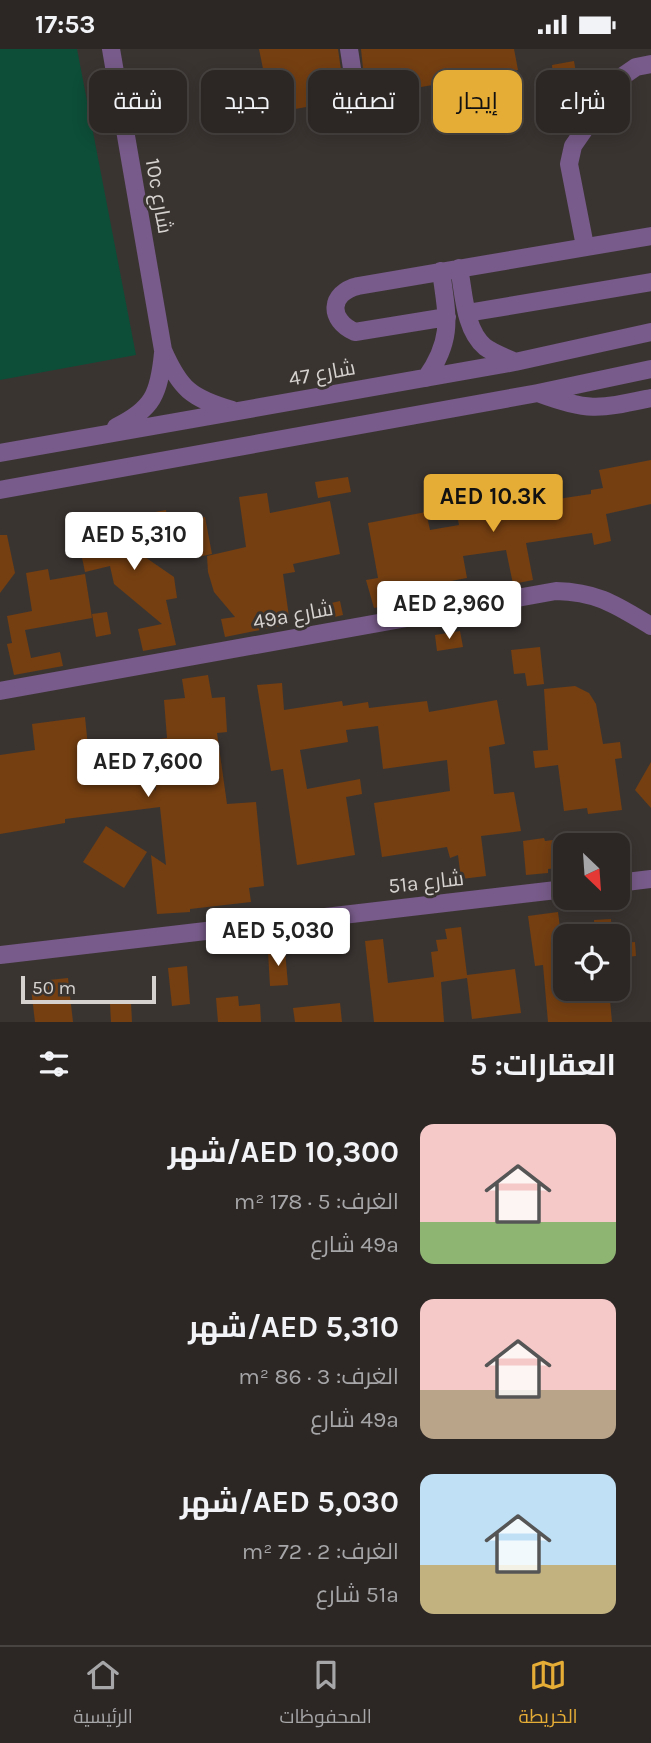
<!DOCTYPE html>
<html lang="ar">
<meta charset="utf-8">
<style>
body{margin:0;font-family:Karla,Cairo,sans-serif;background:#342f2d;color:#f1f3f6;direction:rtl;height:100vh;display:flex;flex-direction:column;font-size:26px;white-space:nowrap}
*{box-sizing:border-box;margin:0}
p{font-size:23px;color:#a6a5a7}
.icon{flex:none;width:38px;height:38px;fill:none;stroke:currentColor;stroke-width:2;stroke-linecap:round;stroke-linejoin:round}
.map{position:relative;height:973px;overflow:hidden;direction:ltr}
.side{display:flex;flex-direction:column;background:#2c2725;flex:1}
.side>*{flex:none}
.guide{position:absolute;left:21px;top:21px;width:609px;height:63px;direction:rtl;display:flex;gap:14px}
.needle{width:46px;rotate:155deg}
.fabs{position:absolute;left:553px;top:784px;display:grid;gap:14px}
.fabs a{display:grid;place-items:center;width:77px;height:77px;border-radius:14px;background:#2c2725;box-shadow:0 4px 18px #0003,0 0 0 2px #484442;font-size:35px}
.scale{position:absolute;left:21px;bottom:18px;width:135px;box-sizing:border-box;padding-left:7px;border:4px solid #d5d2cf;border-top:0;font-size:19px;line-height:24px;white-space:nowrap;color:#d5d2cf;-webkit-text-stroke:5px #3a3431;paint-order:stroke}
.price{position:absolute;translate:-50% -60px;padding:0 16px;border-radius:7px;background:#fff;color:#222;font-size:23px;line-height:46px;filter:drop-shadow(0 2px 4px #0008)}
.price::after{content:'';position:absolute;left:50%;top:42px;width:21px;height:16px;margin-left:-10px;background:inherit;clip-path:polygon(0 0,100% 0,50% 100%)}
.price.on{background:#e6ad36;color:#111}
ul{padding:0;list-style:none}
li{display:flex;align-items:center;gap:21px;height:175px;padding:0 35px}
li span{display:grid;place-items:center;flex:none;width:196px;height:140px;border-radius:14px;color:#555}
li>.icon{margin-inline-start:auto}
span .icon{width:84px;height:84px;fill:#fffc;stroke-width:1}
li b{font-size:30px}
h2{display:flex;justify-content:space-between;align-items:center;height:84px;padding:0 35px;font-size:30px}
.pill{padding:0 24px;border-radius:14px;background:#2c2725;box-shadow:0 4px 18px #0003,0 0 0 2px #484442;font-size:24px;line-height:63px}
.pill.on{background:#e6ad36;color:#111}
.status{display:flex;justify-content:space-between;align-items:center;height:49px;padding:0 35px;background:#2c2725;direction:ltr}
.status svg{height:19px;fill:currentColor}
.dock{display:flex;justify-content:space-around;align-items:center;height:98px;border-top:2px solid #484442;background:#2c2725;font-size:19px;color:#a6a5a7}
.dock a{display:grid;justify-items:center;gap:4px}
.dock .on{color:#e6ad36}
.map>svg:first-child{display:block}
</style>
<div class="status"><b>17:53</b><svg viewBox="0 0 49 12"><path d="M0 12V9h3v3zM5 12V6h3v6zM10 12V3h3v9zM15 12V0h3v12zM26 1h20v11H26zM47 4h2v5h-2z"/></svg></div>
<div class="map">
<svg width="651" height="973" viewBox="0 0 651 973">
<rect width="100%" height="100%" fill="#3a3431"/>
<path fill="#0d4e38" d="M0,0H77L136,306L0,331Z"/>
<path fill="#753f11" d="M259,0H338L342,28L348,36L354,37L360,35L364,29L361,0H514L518,21L272,64Z
M574,12L576,24L588,21L593,47L590,52L546,62L540,31L553,28L552,16Z
M651,411V455L606,465L611,492L594,496L592,484L526,494L533,531L513,535L506,501L463,507L467,529L451,532L453,544L374,559L366,531L378,529L368,474L426,463L430,481L459,476L456,460L467,438L508,434L511,457L591,445V441L603,439L599,421Z
M348,428L351,443L318,449L315,433Z
M267,444L270,464L330,452L340,505L293,515L295,523L283,525L290,575L225,588L221,570L235,568L214,543L208,523L207,507L246,498L239,448Z
M166,461L168,476L113,486L174,528L177,549L166,551L176,596L143,602L138,580L162,575L114,535L110,517L85,523L79,494L92,491L88,469L96,474Z
M205,468L212,505L198,508L190,471Z
M0,486H7L15,524L0,544Z
M48,520L50,531L85,525L92,569L25,581L31,609L60,603L63,617L14,626L7,595L12,594L7,567L32,562L26,524Z
M340,552L343,566L330,569L327,555Z
M107,563L111,585L96,588L92,565Z
M460,582L463,598L437,602L435,586Z
M540,598L544,635L527,637L525,624L514,625L511,601Z
M208,626L212,649L225,648L227,683L217,684L227,755L256,753L264,837L249,839L251,853L190,860V863L157,865L151,806L166,816L160,758L65,770V774L0,785V706L35,701L32,675L85,668L89,708L125,704L156,742L151,691L167,689L164,651L185,649L182,630Z
M282,634L284,661L342,652L343,657L368,653L369,659L427,652L429,663L497,651L505,695L489,698L494,745L514,743L521,782L481,787L486,827L461,830L458,806L450,809L447,798L382,808L374,754L450,742L447,711L383,720L378,677L346,681L348,693L300,701L307,740L360,730L362,745L346,748L355,806L297,816L283,720L271,722L257,636Z
M575,637L589,644L596,655L603,695L620,693L622,709L615,710L622,761L588,765L587,759L564,762L558,716L535,719L533,702L548,701L544,640Z
M651,713V759L635,741Z
M106,777L147,803L124,839L83,813Z
M544,789L545,792L562,790L565,818L548,820V824L526,826L523,792Z
M558,863L565,918V940H609L612,973H548L543,916L535,917L528,867Z
M611,870L612,887H595L594,871Z
M461,878L467,926L515,920L521,964L472,970L467,929L441,933L444,973H374L365,892L383,890L388,934L434,928L431,903L438,902L436,891L447,890L445,880Z
M635,893L636,907L618,909V894Z
M285,901L288,936L270,937L268,903Z
M187,917L190,955L172,957L168,919Z
M68,929L73,973H35L31,939L50,936L49,931Z
M238,947L239,957L260,955L261,973H218L216,949Z
M131,954L132,973H111L110,955Z
M340,954L342,973H295L293,959Z"/>
<g fill="none" stroke-linecap="round" stroke-linejoin="round">
<path stroke="#785b8a" stroke-width="18" d="M111,0L163,301C180,340 191,349 232,361
M349,0L353,26
M585,197L569,115L573,97L620,29L636,18L651,15
M459,219C464,244 464,280 485,298C493,304 505,308 515,313
M467,264L651,233
M447,268L355,283C328,271 329,244 358,237L651,187
M426,329C454,289 447,267 441,222
M538,344C589,363 599,360 651,349
M116,378C153,360 159,345 163,304
M0,404L515,313L651,283
M0,441L538,344L651,320
M0,642L556,542C598,543 616,556 651,577
M618,834L651,830
M0,906L565,840"/>
</g>
<g text-anchor="middle" dominant-baseline="central" stroke-width="6" stroke-linejoin="round" paint-order="stroke">
<g font-size="21" fill="#d5d2cf" stroke="#3a3431">
<text transform="translate(159 147) rotate(80)">10c شارع</text>
<text transform="translate(322 324) rotate(-10)">شارع 47</text>
<text transform="translate(293 566) rotate(-10)">49a شارع</text>
<text transform="translate(426 833) rotate(-6)">51a شارع</text>
</g>
</g>
</svg>
<div class="fabs">
<a><svg class="needle" viewBox="-14 -14 28 28"><path d="M0-13l5 13h-10z" fill="#e53935"/><path d="M0 13l5-13h-10z" fill="#a6a5a7"/></svg></a>
<a><svg class="icon" aria-label="locate" viewBox="0 0 24 24"><circle cx="12" cy="12" r="6"/><path d="M12 2v4M12 18v4M2 12h4M18 12h4"/></svg></a>
</div>
<div class="scale">50 m</div>
<b class="price on" style="left:493px;top:485px">AED 10.3K</b>
<b class="price" style="left:134px;top:523px">AED 5,310</b>
<b class="price" style="left:449px;top:592px">AED 2,960</b>
<b class="price" style="left:148px;top:750px">AED 7,600</b>
<b class="price" style="left:278px;top:919px">AED 5,030</b>
<div class="guide">
<a class="pill">شراء</a>
<a class="pill on">إيجار</a>
<a class="pill">تصفية</a>
<a class="pill">جديد</a>
<a class="pill">شقة</a>
</div>
</div>
<section class="side">
<h2>العقارات: 5<svg class="icon" aria-label="filters" viewBox="0 0 24 24"><path d="M4 7h16M4 17h16"/><circle cx="9" cy="7" r="2"/><circle cx="15" cy="17" r="2"/></svg></h2>
<ul>
<li><span style="background:linear-gradient(#f6c9c9 70%,#8fb573 0)"><svg class="icon" aria-label="home" viewBox="0 0 24 24"><path d="M3 11l9-7 9 7M6 9v11h12V9"/></svg></span><div><b>AED 10,300/شهر</b><p>الغرف: 5 · 178 m²</p><p>49a شارع</p></div></li>
<li><span style="background:linear-gradient(#f6c9c9 65%,#b9a48a 0)"><svg class="icon" aria-label="home" viewBox="0 0 24 24"><path d="M3 11l9-7 9 7M6 9v11h12V9"/></svg></span><div><b>AED 5,310/شهر</b><p>الغرف: 3 · 86 m²</p><p>49a شارع</p></div></li>
<li><span style="background:linear-gradient(#bfe0f5 65%,#c2b280 0)"><svg class="icon" aria-label="home" viewBox="0 0 24 24"><path d="M3 11l9-7 9 7M6 9v11h12V9"/></svg></span><div><b>AED 5,030/شهر</b><p>الغرف: 2 · 72 m²</p><p>51a شارع</p></div></li>
</ul>
</section>
<nav class="dock">
<a class="on"><svg class="icon" aria-label="map" viewBox="0 0 24 24"><path d="M3 6l6-2 6 2 6-2v14l-6 2-6-2-6 2zM9 4v14M15 6v14"/></svg>الخريطة</a>
<a><svg class="icon" aria-label="saved" viewBox="0 0 24 24"><path d="M7 4h10v16l-5-4-5 4z"/></svg>المحفوظات</a>
<a><svg class="icon" aria-label="home" viewBox="0 0 24 24"><path d="M3 11l9-7 9 7M6 9v11h12V9"/></svg>الرئيسية</a>
</nav>
